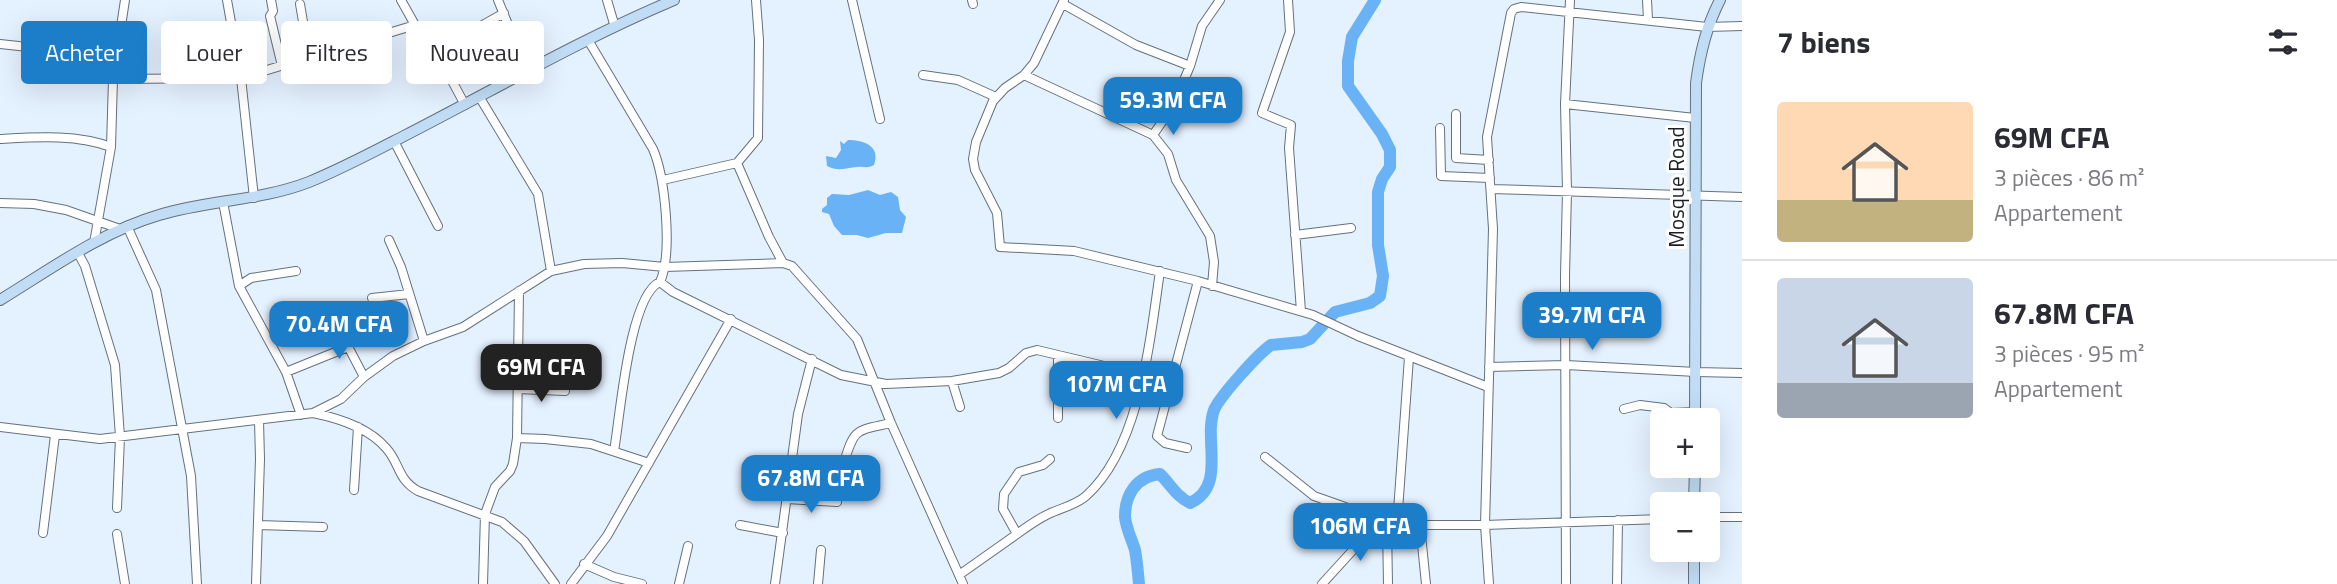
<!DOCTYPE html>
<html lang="fr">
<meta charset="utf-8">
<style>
body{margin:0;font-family:"Titillium Web",sans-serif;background:#f2f2f3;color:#2b2b33;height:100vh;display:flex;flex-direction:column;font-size:26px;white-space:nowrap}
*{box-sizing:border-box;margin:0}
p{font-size:23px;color:#7c7c81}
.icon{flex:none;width:38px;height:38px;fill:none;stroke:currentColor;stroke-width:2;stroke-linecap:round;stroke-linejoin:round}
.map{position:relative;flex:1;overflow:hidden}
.drawer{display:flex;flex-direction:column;background:#fff;width:595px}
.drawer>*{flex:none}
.hud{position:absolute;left:21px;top:21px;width:665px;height:63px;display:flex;gap:14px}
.fabs{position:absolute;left:1650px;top:408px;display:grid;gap:14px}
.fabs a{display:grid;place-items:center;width:70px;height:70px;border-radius:7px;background:#fff;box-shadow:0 7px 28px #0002;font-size:35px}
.price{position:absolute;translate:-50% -60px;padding:0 16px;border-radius:14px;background:#1c7dc9;color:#fff;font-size:23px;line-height:46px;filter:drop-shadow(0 2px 4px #0008)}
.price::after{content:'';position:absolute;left:50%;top:42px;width:21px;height:16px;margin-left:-10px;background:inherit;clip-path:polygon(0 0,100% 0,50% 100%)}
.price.selected{background:#222;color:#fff}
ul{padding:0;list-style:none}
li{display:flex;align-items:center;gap:21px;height:175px;padding:0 35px}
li+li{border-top:2px solid #e1e1e2}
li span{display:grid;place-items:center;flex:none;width:196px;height:140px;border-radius:7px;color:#555}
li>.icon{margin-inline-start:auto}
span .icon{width:84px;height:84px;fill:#fffc;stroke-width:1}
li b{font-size:30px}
h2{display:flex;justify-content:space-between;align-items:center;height:84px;padding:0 35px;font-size:30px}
.pill{padding:0 24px;border-radius:7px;background:#fff;box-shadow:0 7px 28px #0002;font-size:24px;line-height:63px}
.pill.selected{background:#1c7dc9;color:#fff}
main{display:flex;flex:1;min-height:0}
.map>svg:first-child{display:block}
</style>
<main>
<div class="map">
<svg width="1742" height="584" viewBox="0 0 1742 584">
<rect width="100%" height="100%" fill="#e4f1ff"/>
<path fill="#6ab2f6" d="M848,140C864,140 881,146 874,165C867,169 864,166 857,167C846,168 838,172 827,166L826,156L836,158L841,150L840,141L844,144Z
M868,190L880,195L891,192L898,197L900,210L906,217L902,233H886L868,238L857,235H842L834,226L829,214L822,212V209L827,205V198L832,194L849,195Z"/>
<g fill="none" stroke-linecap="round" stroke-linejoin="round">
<path stroke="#6ab2f6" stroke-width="12" d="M1139,584C1138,573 1137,561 1135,550C1132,540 1126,528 1125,517C1125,494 1137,476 1160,474C1171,485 1176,496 1190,503C1227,486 1203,440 1214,410C1220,396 1258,354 1271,345L1302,342L1310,339L1335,312L1370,303L1380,296L1383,276L1378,245V192L1382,179L1390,167V150L1382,134L1348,86V61L1352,37L1375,0"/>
<defs>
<path id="street" d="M227,0L241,78L254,198
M271,0L273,11L270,16L282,66
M401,0L415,25L436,51L465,105
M498,0L527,71
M607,0L615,27
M852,0L880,119
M972,0L973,4
M1064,0L1034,63L1024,75L1005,88L993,101L976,142L973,159L975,170L997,213L1000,247L1074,251L1198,281L1313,315L1358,336L1488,387
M1288,0L1290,32L1262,113L1291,125L1289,148L1301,311
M1647,0L1648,20
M300,4L309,57
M1063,4L1136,45L1190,66
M588,40L653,149C665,177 673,253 660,282L673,292L841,375L886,384L952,381L999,373L1009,368L1026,353L1037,350L1142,375
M0,44L46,49L115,64
M436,51L504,13
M923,75L958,80L996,97
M1024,75L1153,135L1168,154L1176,180L1210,236L1214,262L1212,286
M113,79L241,78L415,25
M480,98L538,194L551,271
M1565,104L1695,118
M1456,114V158L1489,160
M1440,128L1441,176L1490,178
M1153,135L1173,106L1190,66L1202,26L1220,0
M0,139C36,137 77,134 111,147
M394,141L438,226
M737,163L769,237L783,263
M663,180L737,163L758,138L759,40L756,0
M1491,189L1742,197
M223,202L239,286L286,372L301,415
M0,203L34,204L66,210L120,229
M127,226L156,290L191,476L197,584
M1295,235L1351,228
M389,240L401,267L424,341
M94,243L111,147L113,79L125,0
M78,253L85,266L115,365L120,437L117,508
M239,286L251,278L296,271
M372,298L409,294
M341,333L364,377
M1489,367L1566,365L1696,372L1742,373
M286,372L348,347
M952,381L960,407
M518,389L565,391
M1624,409L1640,405L1664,408L1671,413L1695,412
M313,413C338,418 368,427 386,448C400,463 397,479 418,491L502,522L524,541L555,584
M1058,418V355
M0,427L100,439L313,413L341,399L364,377L393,356L424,341L463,327L551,271L584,264L622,263L665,267L783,263L792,266L857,339L891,423L963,584
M517,438L545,439L591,444L649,463
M1187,448L1165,443L1157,436L1198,281
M614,451C620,418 629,295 660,282
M1265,457L1314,496L1368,515L1381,525H1485L1662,519
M844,462C855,427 856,431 891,423
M354,490L358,427
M787,499L837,502
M1708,517H1742
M258,525L323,527
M740,525L783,533
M1387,525L1388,584
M1397,525L1409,357
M1420,525L1426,584
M43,533L55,435
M117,534L125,584
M1017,534C1028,526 1040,517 1053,512C1065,507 1077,504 1086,496C1140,448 1150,340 1160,271
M584,564L614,577L642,584
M959,575L1017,534L1003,509L1004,494L1019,472L1043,465L1050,459
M256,584L260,459L259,421
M483,584L485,514L495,487L510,471L513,464L517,438L519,291
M571,584L607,536L731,319
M679,584L688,546
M775,584L798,414L812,359
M818,584L821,550
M1322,584L1353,550L1381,525
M1489,584L1485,525L1493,229L1487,137L1511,13L1514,9L1521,7L1707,27L1742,26
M1566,584L1565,276L1567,191L1565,104L1570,0
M1617,584L1618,520"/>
<path id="secondary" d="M0,300C51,269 101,232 159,215C208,200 260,201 309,182C341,169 373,152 404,136C494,90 581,39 674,0
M1695,420L1696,83C1700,53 1706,27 1720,0
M1694,504L1695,466
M1694,584V550"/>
</defs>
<use href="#street" stroke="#65717c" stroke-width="10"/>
<use href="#secondary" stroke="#65717c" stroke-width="12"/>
<use href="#street" stroke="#fff" stroke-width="8"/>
<use href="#secondary" stroke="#c1ddf5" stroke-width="10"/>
</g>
<g text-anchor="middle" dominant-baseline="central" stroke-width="6" stroke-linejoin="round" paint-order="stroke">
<g font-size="21" fill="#191e23" stroke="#fff">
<text transform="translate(1676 187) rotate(-90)">Mosque Road</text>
</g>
</g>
</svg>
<div class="fabs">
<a>+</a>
<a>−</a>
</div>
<b class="price" style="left:1173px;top:137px">59.3M CFA</b>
<b class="price" style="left:1592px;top:352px">39.7M CFA</b>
<b class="price" style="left:339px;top:361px">70.4M CFA</b>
<b class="price selected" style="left:541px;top:404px">69M CFA</b>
<b class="price" style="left:1116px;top:421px">107M CFA</b>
<b class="price" style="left:811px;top:515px">67.8M CFA</b>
<b class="price" style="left:1360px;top:563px">106M CFA</b>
<div class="hud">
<a class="pill selected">Acheter</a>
<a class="pill">Louer</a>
<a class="pill">Filtres</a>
<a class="pill">Nouveau</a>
</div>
</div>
<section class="drawer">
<h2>7 biens<svg class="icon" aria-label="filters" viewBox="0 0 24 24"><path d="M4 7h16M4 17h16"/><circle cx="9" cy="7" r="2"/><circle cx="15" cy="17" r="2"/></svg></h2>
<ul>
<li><span style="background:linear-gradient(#ffd9b3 70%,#c2b280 0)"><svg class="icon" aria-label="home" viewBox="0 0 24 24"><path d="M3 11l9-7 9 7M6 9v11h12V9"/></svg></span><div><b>69M CFA</b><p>3 pièces · 86 m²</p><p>Appartement</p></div></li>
<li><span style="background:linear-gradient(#c9d6e8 75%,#9aa5b1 0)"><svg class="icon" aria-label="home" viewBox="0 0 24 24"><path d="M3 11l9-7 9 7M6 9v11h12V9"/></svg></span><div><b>67.8M CFA</b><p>3 pièces · 95 m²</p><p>Appartement</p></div></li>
</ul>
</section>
</main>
